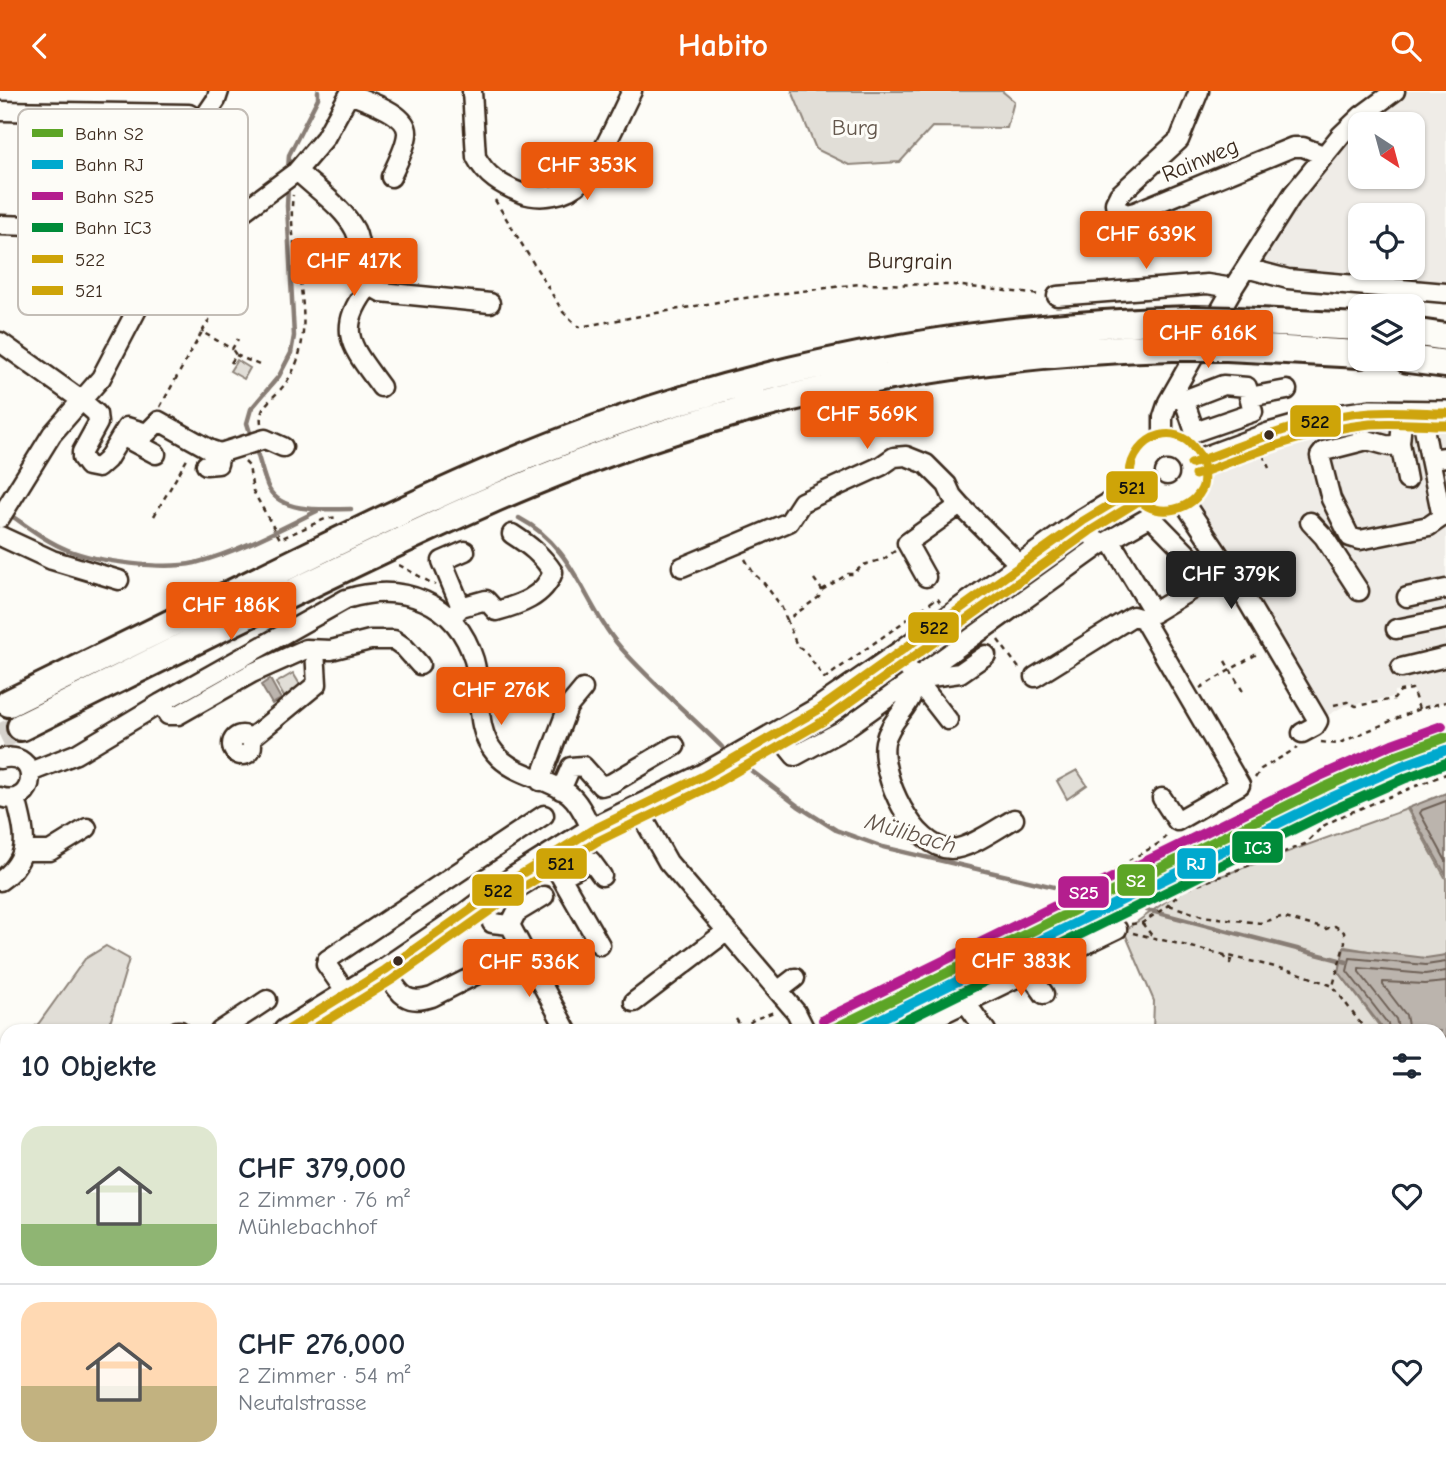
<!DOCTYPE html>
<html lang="de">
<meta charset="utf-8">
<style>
body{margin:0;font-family:"Comic Neue",sans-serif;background:#f2f2f3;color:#1f2937;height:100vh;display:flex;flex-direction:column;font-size:26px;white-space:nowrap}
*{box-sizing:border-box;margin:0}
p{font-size:23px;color:#747a83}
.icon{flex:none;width:38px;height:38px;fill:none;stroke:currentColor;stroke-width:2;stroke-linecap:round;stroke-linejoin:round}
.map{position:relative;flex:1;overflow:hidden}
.details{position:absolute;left:0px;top:933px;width:1447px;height:450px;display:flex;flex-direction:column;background:#fff;border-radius:21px 21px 0 0;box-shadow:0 2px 5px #0004}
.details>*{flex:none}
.needle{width:46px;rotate:144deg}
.tools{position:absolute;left:1348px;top:21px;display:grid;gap:14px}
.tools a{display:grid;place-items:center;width:77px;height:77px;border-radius:14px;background:#fff;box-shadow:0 2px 5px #0004;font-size:35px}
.price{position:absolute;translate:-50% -60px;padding:0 16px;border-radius:7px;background:#ea580c;color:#fff;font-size:23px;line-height:46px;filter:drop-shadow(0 2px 4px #0008)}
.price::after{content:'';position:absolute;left:50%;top:42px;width:21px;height:16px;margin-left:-10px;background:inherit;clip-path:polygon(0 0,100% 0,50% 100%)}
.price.active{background:#222;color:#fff}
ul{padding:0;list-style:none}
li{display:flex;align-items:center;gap:21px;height:175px;padding:0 21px}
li+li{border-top:2px solid #e0e1e3}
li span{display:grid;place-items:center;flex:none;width:196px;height:140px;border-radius:21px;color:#555}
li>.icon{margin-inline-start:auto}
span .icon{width:84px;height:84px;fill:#fffc;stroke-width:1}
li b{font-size:30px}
h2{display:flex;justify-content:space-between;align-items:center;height:84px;padding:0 21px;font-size:30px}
header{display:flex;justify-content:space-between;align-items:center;height:91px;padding:0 21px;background:#ea580c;color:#fff;font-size:32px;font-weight:600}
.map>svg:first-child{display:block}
</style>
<header><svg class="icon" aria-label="back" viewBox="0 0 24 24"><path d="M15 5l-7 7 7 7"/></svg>Habito<svg class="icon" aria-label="search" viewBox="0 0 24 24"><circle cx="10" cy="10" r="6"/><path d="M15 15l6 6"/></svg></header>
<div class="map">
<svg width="1446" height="1381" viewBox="0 0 1446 1381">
<rect width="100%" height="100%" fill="#fdfcf7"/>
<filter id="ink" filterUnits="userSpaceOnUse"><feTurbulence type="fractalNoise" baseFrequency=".0143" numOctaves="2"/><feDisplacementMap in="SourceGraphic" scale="14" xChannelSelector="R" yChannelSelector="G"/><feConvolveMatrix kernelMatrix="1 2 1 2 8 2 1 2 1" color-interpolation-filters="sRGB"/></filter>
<g filter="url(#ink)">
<path fill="#efece7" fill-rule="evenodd" d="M1395,0H1446V202L1288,188L1246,177L1293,103L1323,64L1361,25ZM1360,33H1412V86H1360ZM1360,124H1412V177H1360Z
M1446,322V611L1419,618L1412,598L1394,600V606L1344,615L1318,630L1179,404L1191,391L1192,382L1294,336Z"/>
<path fill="#e1ded7" stroke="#8e847a" stroke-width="2" d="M792,0H1002L1014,10L1007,37L932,36L900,71L849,74L816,58Z
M237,269L250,277L244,288L230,280Z
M293,582L302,597L286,609L276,592Z
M1077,679L1087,694L1067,708L1057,690Z
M1407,718L1446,788V865L1420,869L1345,856L1339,881L1383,940H1153L1154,910L1124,840L1182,799Z
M106,855L129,868L111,929L99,940H30L39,932L85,868Z"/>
<path fill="#bbb4ad" stroke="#887d74" stroke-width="2" d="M270,588L281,608L272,613L261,594Z
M1446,702V784L1408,717Z
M1344,857L1426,867L1446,864V1381H193L196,1376H1440V940H1385L1339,881Z"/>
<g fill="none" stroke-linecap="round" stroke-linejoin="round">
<path stroke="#6e6157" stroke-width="2" d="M1446,710L1422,719L1420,722L1446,770
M1390,940L1388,933L1347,880L1350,867L1426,874L1446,871
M1399,940L1396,928L1359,881V877L1425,883L1446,880
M1409,940L1406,924L1383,894V891L1425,893L1446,891"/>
<path stroke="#887d74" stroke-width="4.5" d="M288,80L289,64L318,7V0
M252,348L247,332L251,318L279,285L291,262L294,245L287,115L288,95
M255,356C260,369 263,386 269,398C283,423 326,418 351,418
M9,423C28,436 47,451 68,459C98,471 164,479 195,472C238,461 278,439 317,420
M519,427C575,456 583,513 621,557C652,592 689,623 722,656
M749,678L798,715L836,739L883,756L921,765L1080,802
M1128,814L1347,871"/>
<path stroke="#d6d2cc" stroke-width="26" stroke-dasharray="26 13" stroke-linecap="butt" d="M0,646L21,636"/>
<defs>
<path id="minor" d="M472,0L476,66C486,85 501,94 521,102C540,109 567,105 582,90C599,73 620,23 632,0
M1199,0L1179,49L1119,104L1115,112L1116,118L1127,123L1135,121L1293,56H1303L1323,64
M350,3C366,10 409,22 407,43C406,57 396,74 391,86
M0,20L189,23L201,31
M297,80C316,98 343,116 355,139C367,164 350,187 381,201L490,212
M0,134L94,137L110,121L167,145
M215,141L204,124L205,42L201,31L216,9L219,0
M1246,177L1288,188L1446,202
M369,195C334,240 352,256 381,296
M1057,205L1207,193L1233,197
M0,251L81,309L97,323L98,332L82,361V367L88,375L98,377L107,369L127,336L147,342L159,330L211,359L220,362L265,348L283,356
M1171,306L1184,309L1195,341L1253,321L1247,296L1223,294L1184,309
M1249,306L1287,299
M1403,321L1400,352L1389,355L1367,349L1324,360L1320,365L1331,408L1350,446L1360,449L1429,435L1442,426L1430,368
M1421,321L1430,368L1446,366
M122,345L156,363
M1400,352L1407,389
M1163,357V326L1168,311L1233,197L1293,103L1341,44L1361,25L1395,0
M206,374L218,373L220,362
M1179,404L1229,479L1314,623L1318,630L1315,635L1302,642
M0,427L52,343L101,287L143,207L156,189L175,171L296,81L325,47L351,0
M1310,431L1324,446L1359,500
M0,445L52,469L119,489
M1110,449L1154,522
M1099,455L1148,427L1154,429L1201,477L1209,488
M682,476L789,431L802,411L881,375L894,366L906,365L926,373L947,394L952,405L960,414L1020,474
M926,486L907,452L960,414
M1407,506L1446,498
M461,516L486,509L496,520C519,514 544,506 553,481C542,464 529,454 512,443
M453,525L461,516L442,470L465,460
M1396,538L1446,528
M898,564L916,588L960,582L986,564
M1401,577L1446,566
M1035,586L1133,525L1143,528
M916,588C915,593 914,600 912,604C905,621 889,632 885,651C879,683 914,758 951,758C969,758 998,737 1014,728
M916,588L948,629
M161,612L168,624H178L252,582L306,558L331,559L370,549H394L404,556L420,574
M777,643L795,665L843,639L1099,455L1083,430
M232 654a10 10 0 1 1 20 0a10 10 0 1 1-20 0Z
M250,648L317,593L315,559
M0,668C42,657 38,718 0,706
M30,681L76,663L161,612L346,508C402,491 456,510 474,569C483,600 473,636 495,662C514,685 546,686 569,703C580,712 586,727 592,739
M540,690L568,616L583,598
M561,699L571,676L583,675L601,695L612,692L675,655
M1162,707L1177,730L1240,694L1143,528L1221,481L1236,476
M637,716L668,771L796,921L804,937
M24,760H50L87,737
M556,778L561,786L591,770L602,785
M561,786L600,854
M0,790C33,766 25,743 16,707
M544,805L516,822L510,834L567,940
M492,832L510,834
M385,879C399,901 404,915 432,906L523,860
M1029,882L1044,903
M778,900L795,887
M347,903L326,873L327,869L544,724
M634,911L727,840
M966,912L986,940
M177,940H180
M220,940L267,909
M907,940L1117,838
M103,1381L110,1376"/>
<path id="major" d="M1142 382a25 25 0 1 1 50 0a25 25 0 1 1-50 0Z
M1191,373L1269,344L1329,327L1371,321L1446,322
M286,940L385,879L467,823L515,787L592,739L705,684L818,619L898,564L1083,430L1144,393
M0,1125L7,1120"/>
<path id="highway" d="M1236,230L1360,236
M1412,241L1446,246
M1227,256L1360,263
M1408,268L1446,273
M9,612C107,564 205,515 304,467C425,408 548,350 676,311C845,259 1016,233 1193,229
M21,636C120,587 219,537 319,489C426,437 534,386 647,348C817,291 992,261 1172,256"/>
</defs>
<use href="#minor" stroke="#3b2a1e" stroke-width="23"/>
<use href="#major" stroke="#3b2a1e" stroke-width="28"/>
<use href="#highway" stroke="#3b2a1e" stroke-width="32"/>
<path stroke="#3b2a1e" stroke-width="2.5" stroke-dasharray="5 5" stroke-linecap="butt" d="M495,109L563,221L579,236L729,209L859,193L953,194L1041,204
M218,203L229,209
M202,241L221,209L216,206L218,203
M236,264L259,274
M231,272L236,264L232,258
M160,316L202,241L232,258L238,248
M261,332C258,314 276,306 285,293C291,285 297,273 299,264C314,211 286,158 293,104
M1263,364L1269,377
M245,371L249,375L253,400L280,448L325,428L337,426
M154,425L189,365
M745,468L754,483L763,491L781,515L787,529
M399,474L435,494
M814,488L822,499L819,506L787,529L797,555L804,559L825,588
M822,499L848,483H853L863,474L884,468L895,460
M998,549L1021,580
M1225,570L1245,604
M824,588L937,507L940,511
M1200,597L1260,561
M1334,614L1347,611L1356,615L1394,608L1400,600L1412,598L1419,618
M1321,651L1337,653L1419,618L1446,611
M1255,687L1261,678L1297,657
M1169,814L1202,825L1260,832L1281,826L1326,838L1335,835L1344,841L1345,851L1333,895L1366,940
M1142,832L1153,846
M1131,833L1142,832L1166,816L1182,800L1305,753L1323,735L1344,724L1446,683
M1133,842L1296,881L1333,895
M1223,864L1230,872L1232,865
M736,928L742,937L755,928L774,921
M818,930L1047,819L1161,751L1168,742
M821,936L1049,824L1047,819
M862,940L1060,842
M880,940L894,933
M0,1292L7,1299
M23,1381L24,1376"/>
<use href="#minor" stroke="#fdfcf7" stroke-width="18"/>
<use href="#major" stroke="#fdfcf7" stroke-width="23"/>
<use href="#highway" stroke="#fdfcf7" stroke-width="26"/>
<defs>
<path id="highway-bridge" d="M1193,229L1236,230
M1172,256H1227"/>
</defs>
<use href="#highway-bridge" stroke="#3b2a1e" stroke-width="32" stroke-linecap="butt"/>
<use href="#highway-bridge" stroke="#fdfcf7" stroke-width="26"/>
<defs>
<path id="bus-1" d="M1191,373C1249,352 1309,325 1371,321C1396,319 1421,322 1446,322
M286,940L385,879L515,787L592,739L705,684L818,619L1083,430L1144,393"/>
<path id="bus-2" d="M1200,365C1196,360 1192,353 1186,349C1151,327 1111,377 1140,409C1157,428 1195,419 1203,395C1205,388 1203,380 1203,373
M1195,384C1252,363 1310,339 1370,333C1395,331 1421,334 1446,334
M310,940L392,889L522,797L598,750L711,695L825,629L1090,440L1150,403"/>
</defs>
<use href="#bus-1" stroke="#fdfcf7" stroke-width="14"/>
<use href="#bus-2" stroke="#fdfcf7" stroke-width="14"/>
<use href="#bus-1" stroke="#cea408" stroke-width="9"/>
<use href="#bus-2" stroke="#cea408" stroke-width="9"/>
<defs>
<path id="rail-1" d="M829,940L1325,696L1397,664L1446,646"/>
<path id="rail-2" d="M856,940L1330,707L1402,675L1446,659"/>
<path id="rail-3" d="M823,929L1320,685L1392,653L1442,635"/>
<path id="rail-4" d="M884,940L1335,718L1406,687L1446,672"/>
</defs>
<use href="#rail-1" stroke="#fdfcf7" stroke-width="16"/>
<use href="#rail-2" stroke="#fdfcf7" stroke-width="16"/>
<use href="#rail-3" stroke="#fdfcf7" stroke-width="16"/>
<use href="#rail-4" stroke="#fdfcf7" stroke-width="16"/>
<use href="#rail-1" stroke="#5da526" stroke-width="10"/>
<use href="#rail-2" stroke="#00a9ce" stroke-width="10"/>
<use href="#rail-3" stroke="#b41e8e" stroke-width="10"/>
<use href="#rail-4" stroke="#008b39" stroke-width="10"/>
</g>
</g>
<g fill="#3b2a1e" stroke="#fdfcf7" stroke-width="2.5">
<circle cx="1269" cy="344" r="6"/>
<circle cx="398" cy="870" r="6"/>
</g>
<g text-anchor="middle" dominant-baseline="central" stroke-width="6" stroke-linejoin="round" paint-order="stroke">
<g font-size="23" fill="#64574c" stroke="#fdfcf7">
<text x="855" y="36">Burg</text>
</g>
<g font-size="23" fill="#3b2a1e" stroke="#fdfcf7">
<text transform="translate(1200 69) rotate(-23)">Rainweg</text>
<text transform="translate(910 170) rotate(1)">Burgrain</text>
</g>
<g font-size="24" font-style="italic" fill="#615349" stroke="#fdfcf7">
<text transform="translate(911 742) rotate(16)">Mülibach</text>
</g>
</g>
<rect x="18" y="18" width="230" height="206" rx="10" fill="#fdfcf7" stroke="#c3bdb6" stroke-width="2"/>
<rect x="32" y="38" width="31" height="8" fill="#5da526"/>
<rect x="32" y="69" width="31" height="9" fill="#00a9ce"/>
<rect x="32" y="101" width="31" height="8" fill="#b41e8e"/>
<rect x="32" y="132" width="31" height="9" fill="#008b39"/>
<rect x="32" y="164" width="31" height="8" fill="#cea408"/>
<rect x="32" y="195" width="31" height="9" fill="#cea408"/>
<g font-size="19" fill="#3b2a1e">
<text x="75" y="49">Bahn S2</text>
<text x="75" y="80">Bahn RJ</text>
<text x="75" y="112">Bahn S25</text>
<text x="75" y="143">Bahn IC3</text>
<text x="75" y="175">522</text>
<text x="75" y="206">521</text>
</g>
<g stroke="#fdfcf7" stroke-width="2.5">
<rect x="1289" y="313" width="53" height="34" rx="7" fill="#cea408"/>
<rect x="1105" y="379" width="54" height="34" rx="7" fill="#cea408"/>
<rect x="907" y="520" width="53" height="33" rx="7" fill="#cea408"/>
<rect x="1231" y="739" width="53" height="34" rx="7" fill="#008b39"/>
<rect x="1176" y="756" width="41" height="33" rx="7" fill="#00a9ce"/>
<rect x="535" y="756" width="53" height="33" rx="7" fill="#cea408"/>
<rect x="1116" y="772" width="40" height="34" rx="7" fill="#5da526"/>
<rect x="471" y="782" width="54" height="34" rx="7" fill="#cea408"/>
<rect x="1057" y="784" width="53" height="34" rx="7" fill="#b41e8e"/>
</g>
<g font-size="19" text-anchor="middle" font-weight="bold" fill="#fff">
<text x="1258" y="763">IC3</text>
<text x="1196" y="779">RJ</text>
<text x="1136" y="796">S2</text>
<text x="1084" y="808">S25</text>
</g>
<g font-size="19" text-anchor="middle" font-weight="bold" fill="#111">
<text x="1315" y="337">522</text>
<text x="1132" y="403">521</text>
<text x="934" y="543">522</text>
<text x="561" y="779">521</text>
<text x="498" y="806">522</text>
</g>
</svg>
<div class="tools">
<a><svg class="needle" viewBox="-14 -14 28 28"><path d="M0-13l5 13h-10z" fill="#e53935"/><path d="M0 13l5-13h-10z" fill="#747a83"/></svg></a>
<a><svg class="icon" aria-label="locate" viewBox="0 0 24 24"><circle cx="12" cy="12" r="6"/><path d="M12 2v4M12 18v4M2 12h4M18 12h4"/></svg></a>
<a><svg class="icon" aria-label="layers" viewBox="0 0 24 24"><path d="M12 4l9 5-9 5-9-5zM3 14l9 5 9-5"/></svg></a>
</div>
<b class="price" style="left:587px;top:111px">CHF 353K</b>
<b class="price" style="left:1146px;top:180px">CHF 639K</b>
<b class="price" style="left:354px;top:207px">CHF 417K</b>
<b class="price" style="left:1208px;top:279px">CHF 616K</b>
<b class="price" style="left:867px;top:360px">CHF 569K</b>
<b class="price active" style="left:1231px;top:520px">CHF 379K</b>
<b class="price" style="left:231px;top:551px">CHF 186K</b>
<b class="price" style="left:501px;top:636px">CHF 276K</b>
<b class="price" style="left:1021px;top:907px">CHF 383K</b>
<b class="price" style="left:529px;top:908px">CHF 536K</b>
<section class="details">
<h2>10 Objekte<svg class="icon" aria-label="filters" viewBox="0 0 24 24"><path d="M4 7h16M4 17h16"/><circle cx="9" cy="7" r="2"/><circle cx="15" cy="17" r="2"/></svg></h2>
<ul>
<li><span style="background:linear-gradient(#dfe7d0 70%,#8fb573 0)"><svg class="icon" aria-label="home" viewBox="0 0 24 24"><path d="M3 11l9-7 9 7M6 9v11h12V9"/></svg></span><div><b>CHF 379,000</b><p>2 Zimmer · 76 m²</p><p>Mühlebachhof</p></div><svg class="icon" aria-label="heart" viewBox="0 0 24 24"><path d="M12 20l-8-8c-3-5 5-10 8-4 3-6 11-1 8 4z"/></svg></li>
<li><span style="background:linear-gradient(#ffd9b3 60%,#c2b280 0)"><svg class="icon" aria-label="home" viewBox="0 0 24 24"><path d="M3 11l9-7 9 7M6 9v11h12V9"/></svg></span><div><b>CHF 276,000</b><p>2 Zimmer · 54 m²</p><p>Neutalstrasse</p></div><svg class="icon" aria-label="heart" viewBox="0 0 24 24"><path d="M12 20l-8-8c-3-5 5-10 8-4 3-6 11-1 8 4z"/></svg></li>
</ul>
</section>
</div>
